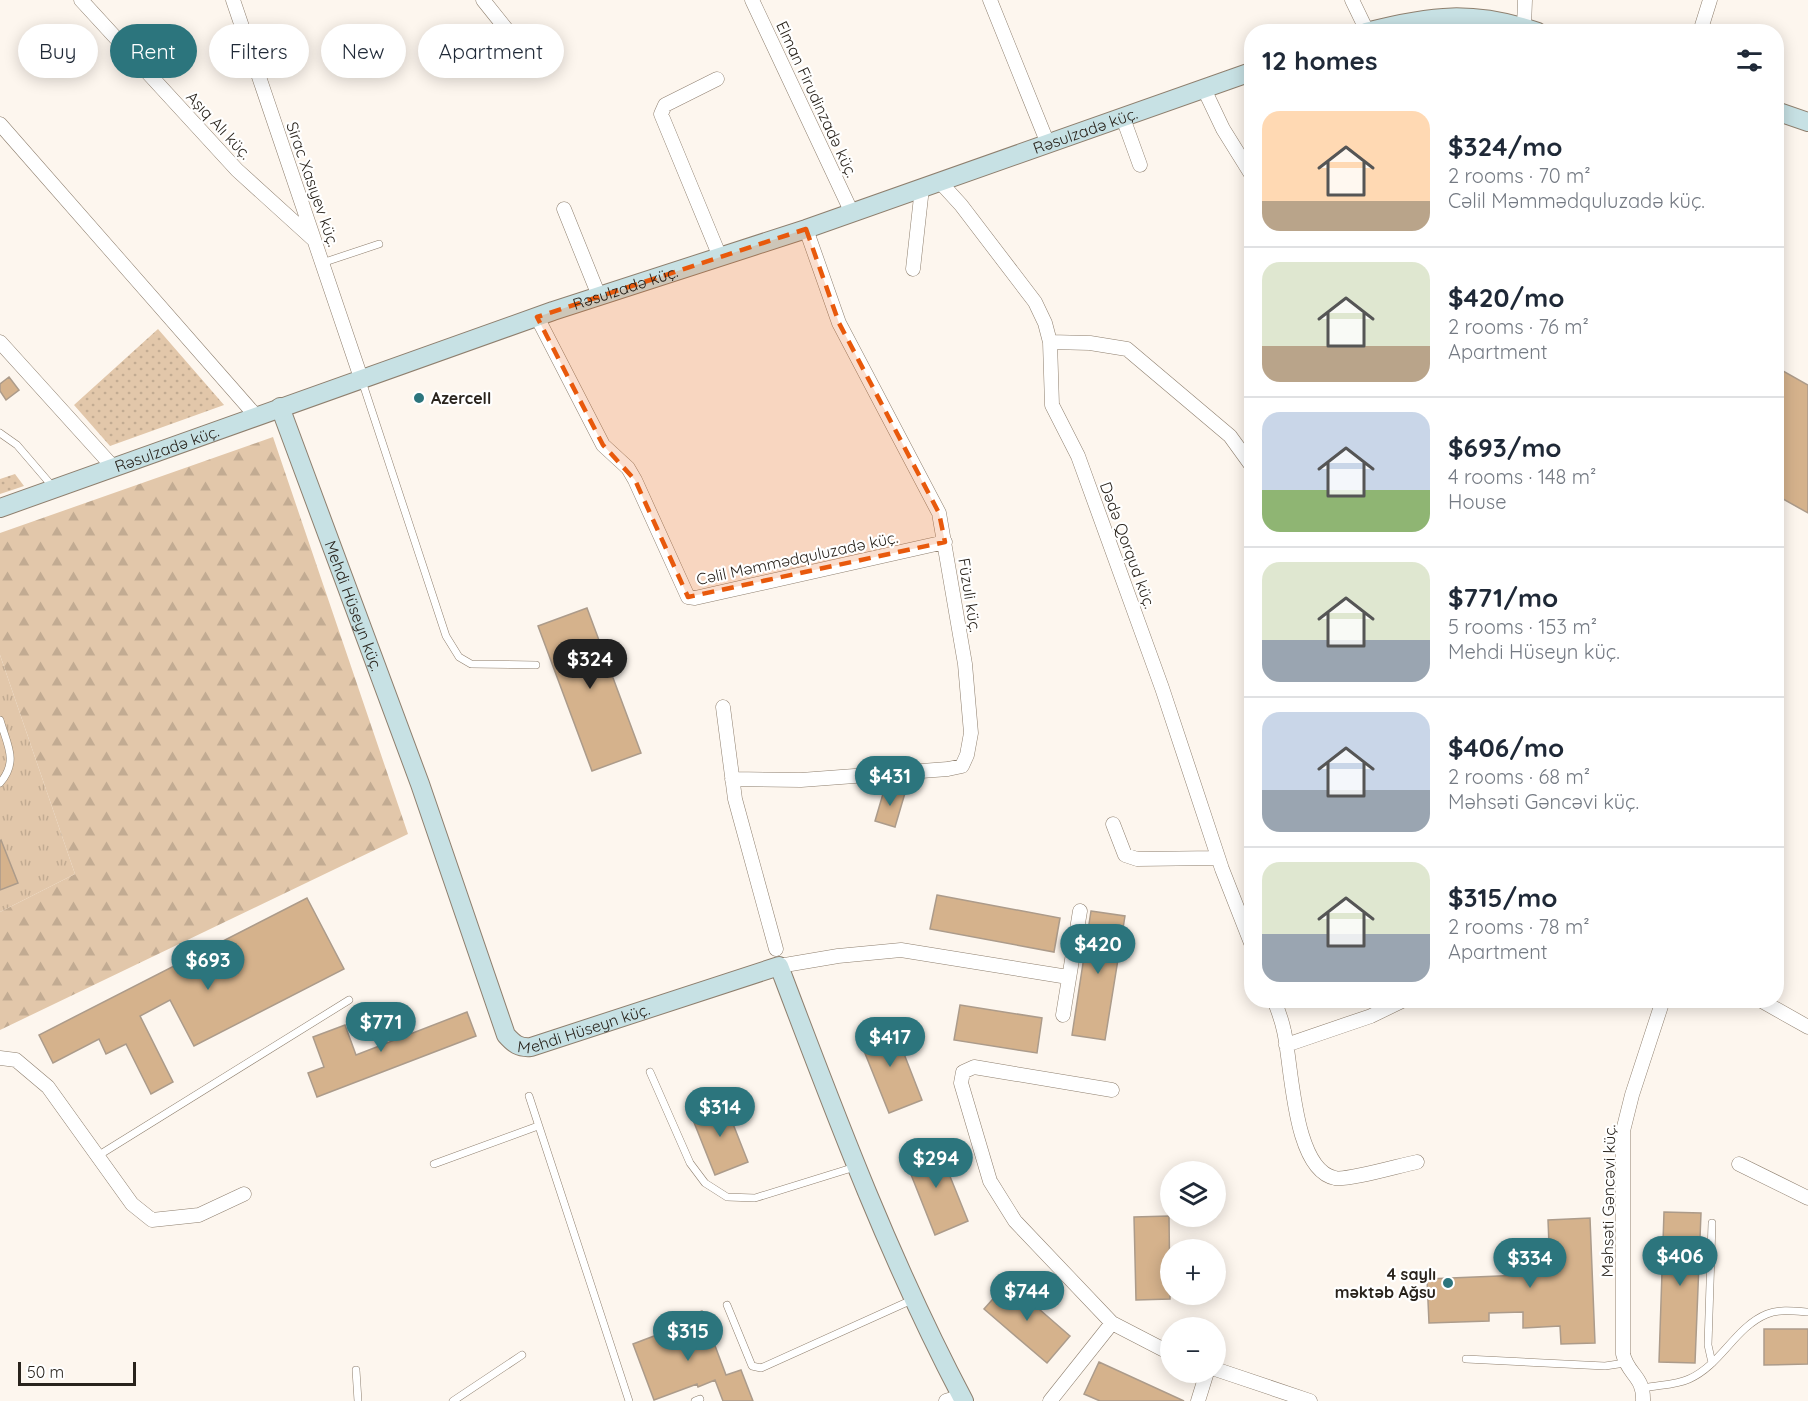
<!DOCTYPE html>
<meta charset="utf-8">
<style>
body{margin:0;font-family:Quicksand,sans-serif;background:#f2f2f3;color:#1f2937;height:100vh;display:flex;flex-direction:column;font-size:22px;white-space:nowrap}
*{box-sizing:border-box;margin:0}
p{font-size:20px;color:#747a83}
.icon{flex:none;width:33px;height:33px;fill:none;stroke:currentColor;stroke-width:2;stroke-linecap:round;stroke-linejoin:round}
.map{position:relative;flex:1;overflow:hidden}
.side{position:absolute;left:1244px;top:24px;width:540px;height:984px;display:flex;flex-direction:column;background:#fff;border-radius:24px;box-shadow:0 3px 15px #0003}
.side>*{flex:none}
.top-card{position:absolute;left:18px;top:24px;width:570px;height:54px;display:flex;gap:12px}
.controls{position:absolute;left:1160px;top:1161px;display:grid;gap:12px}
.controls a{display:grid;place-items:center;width:66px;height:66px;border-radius:50%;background:#fff;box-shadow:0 3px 15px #0003;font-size:30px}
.scale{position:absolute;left:18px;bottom:15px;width:118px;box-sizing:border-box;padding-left:6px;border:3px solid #29231c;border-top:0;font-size:16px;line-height:21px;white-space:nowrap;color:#29231c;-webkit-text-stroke:4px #fff;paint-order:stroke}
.price{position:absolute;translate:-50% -51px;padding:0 14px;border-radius:21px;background:#2c757d;color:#fff;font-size:20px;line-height:39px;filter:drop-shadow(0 2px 3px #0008)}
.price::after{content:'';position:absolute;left:50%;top:36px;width:18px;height:14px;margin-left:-9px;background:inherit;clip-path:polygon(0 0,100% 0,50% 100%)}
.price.on{background:#222;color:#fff}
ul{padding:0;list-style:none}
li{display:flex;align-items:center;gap:18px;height:150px;padding:0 18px}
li+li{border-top:2px solid #e0e1e3}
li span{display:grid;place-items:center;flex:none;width:168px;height:120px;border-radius:18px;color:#555}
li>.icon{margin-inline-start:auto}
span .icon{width:72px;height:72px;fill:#fffc;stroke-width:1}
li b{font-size:26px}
h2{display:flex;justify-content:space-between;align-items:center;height:72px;padding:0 18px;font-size:26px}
.tag{padding:0 21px;border-radius:27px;background:#fff;box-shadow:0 3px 15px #0003;font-size:21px;line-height:54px}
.tag.on{background:#2c757d;color:#fff}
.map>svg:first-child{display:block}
</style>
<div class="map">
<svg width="1808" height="1401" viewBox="0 0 1808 1401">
<defs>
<pattern id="grass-dots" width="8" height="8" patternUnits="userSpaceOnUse" patternTransform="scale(1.5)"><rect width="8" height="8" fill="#e2c7aa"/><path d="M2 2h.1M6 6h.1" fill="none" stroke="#c2ab92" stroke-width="1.8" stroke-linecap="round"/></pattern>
<pattern id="forest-firs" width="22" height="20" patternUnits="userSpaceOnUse" patternTransform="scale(1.5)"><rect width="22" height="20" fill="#e2c7aa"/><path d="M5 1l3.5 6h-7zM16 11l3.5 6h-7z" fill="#c2ab92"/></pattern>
<pattern id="park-tufts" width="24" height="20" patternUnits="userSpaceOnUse" patternTransform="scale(1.5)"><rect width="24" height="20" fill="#e2c7aa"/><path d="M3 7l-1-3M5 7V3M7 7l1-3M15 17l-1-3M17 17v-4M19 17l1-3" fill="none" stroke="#c2ab92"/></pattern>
</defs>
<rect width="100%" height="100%" fill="#fdf6ee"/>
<path fill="url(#grass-dots)" d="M158,329L224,405L110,446L74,405Z
M15,474L24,486L0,494V479Z"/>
<path fill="url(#forest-firs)" d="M273,437L408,834L0,1030V912L75,874L0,655V533Z"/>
<path fill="url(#park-tufts)" d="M0,655L75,874L0,912Z"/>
<path fill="#d5b28c" stroke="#ac9b8a" stroke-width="1.5" d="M1776,367L1808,385V513L1776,495Z
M9,377L19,390L6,400L0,391V384Z
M587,608L641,753L592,771L538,626Z
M885,787L905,793L895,827L875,821Z
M1,840L18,883L0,890V841Z
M937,895L1060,918L1054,952L930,929Z
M307,898L344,969L194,1046L170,1000L140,1016L173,1082L151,1094L126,1044L106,1054L99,1039L53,1063L39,1035Z
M1091,911L1125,916L1105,1040L1072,1035Z
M960,1005L1042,1018L1037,1053L954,1040Z
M467,1012L476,1036L317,1097L308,1073L324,1067L313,1037L345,1025L356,1055Z
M892,1023L922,1100L889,1113L858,1036Z
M724,1101L748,1162L715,1175L691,1115Z
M937,1144L968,1221L935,1235L904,1157Z
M1664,1212L1701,1213L1695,1363L1659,1362Z
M1169,1216L1170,1299L1136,1300L1134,1217Z
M1590,1218L1595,1343L1561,1344L1560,1326L1523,1328V1312L1489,1313V1321L1429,1323L1427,1279L1523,1275V1271L1550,1270L1548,1220Z
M1008,1282L1070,1336L1047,1363L984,1309Z
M702,1311L726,1375L741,1370L753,1401H723L715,1380L698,1387L697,1384L654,1400L633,1344L675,1328L673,1322Z
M1764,1329H1808V1364L1764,1365Z
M1099,1362L1184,1401H1100L1084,1394Z"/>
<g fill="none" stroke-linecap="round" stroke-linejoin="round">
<defs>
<path id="lane" d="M322,263L379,244
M362,381L446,636L459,657L471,664L536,665
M0,433L17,445L53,487
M0,720C7,745 19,761 0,783
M650,1072L690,1163L705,1183L727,1197L755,1198L855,1167
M529,1096L629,1401
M96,1157L349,1000
M434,1164L538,1126
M727,1305L752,1366L761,1368L914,1299
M1466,1359L1605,1366L1625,1363
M1712,1363L1708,1345L1712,1223
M356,1370L358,1401
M1644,1388C1658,1385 1676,1385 1689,1379C1721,1365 1735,1327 1767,1314C1779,1309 1795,1311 1808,1312
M453,1401L522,1355
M695,1401L700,1399"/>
<path id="street" d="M81,0L237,170L313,239
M233,0L361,378
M483,0L515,40
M752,0L852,213
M990,0L1048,144
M1352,0L1367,31
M1524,27L1525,0
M1700,32L1710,0
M717,79L665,105L661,114L720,257
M1204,89L1223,129L1251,174
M1123,118L1140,165
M0,124L256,416
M940,182L961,205L1035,302L1045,323L1050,342L1052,405L1078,456L1162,688L1222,869L1251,943
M564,209L599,296
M913,269L922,188
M537,317L603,445L628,468L635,480L688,597L695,598L945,542
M0,342L114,468
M1050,342L1090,343L1127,349L1230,436L1251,465
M723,707L735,799L776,949
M732,779L801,780L948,769L962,766L967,755L971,733L965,664L939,513L839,323L806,229
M1113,824L1125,855L1137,859L1218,858
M779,966L838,956L901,950L1068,977
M1274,1000C1278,1010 1282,1021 1284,1031C1292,1065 1293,1170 1335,1178C1347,1181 1401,1165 1417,1162
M1760,1000L1808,1027
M1063,1015L1080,911
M1286,1045L1371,1016L1404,1000
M0,1058L16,1060L48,1087L132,1204L152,1220L199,1215L244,1194
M1112,1090L974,1067L963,1072L961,1083L990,1181L1015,1221L1112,1323L1170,1353
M1739,1164L1808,1198
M1215,1369L1310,1401
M946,1401L962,1396
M1050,1401L1112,1323
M1198,1401L1207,1372
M1643,1401C1644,1376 1628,1375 1623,1354V1131L1632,1095L1663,1000"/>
<g id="secondary">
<path d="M1366,32C1431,15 1473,10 1538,32"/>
<path d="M1776,111L1808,122"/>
<path id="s1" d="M280,407L420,784L506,1035C514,1044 519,1048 531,1047L779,966C835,1114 890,1261 964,1401"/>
<path id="s2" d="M0,508L553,311L806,229L1251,72"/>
</g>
</defs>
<use href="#lane" stroke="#8e7f6e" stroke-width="8"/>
<use href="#street" stroke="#8e7f6e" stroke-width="15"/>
<use href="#secondary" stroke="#8e7f6e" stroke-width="20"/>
<use href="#lane" stroke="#fff" stroke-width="7"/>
<use href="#street" stroke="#fff" stroke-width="14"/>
<use href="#secondary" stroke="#c7e1e4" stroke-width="18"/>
</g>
<path fill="#e8590c" fill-opacity="0.2" stroke="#e8590c" stroke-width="4.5" stroke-dasharray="12 8" stroke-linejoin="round" d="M806,229L839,323L939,513L945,542L688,597L635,480L603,445L537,317Z"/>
<g fill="#2c757d" stroke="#fff" stroke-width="2">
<circle cx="419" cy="398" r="6"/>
<circle cx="1448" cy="1283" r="6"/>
</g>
<g text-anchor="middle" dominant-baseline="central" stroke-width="4.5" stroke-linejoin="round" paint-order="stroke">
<g font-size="16" fill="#29231c" stroke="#fff">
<text transform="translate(817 99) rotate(65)">Elman Firudinzadə küç.</text>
<text transform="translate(219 125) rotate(47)">Aşıq Alı küç.</text>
<text stroke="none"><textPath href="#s2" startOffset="1149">Rəsulzadə küç.</textPath></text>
<text transform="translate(313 184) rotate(71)">Sirac Xasıyev küç.</text>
<text stroke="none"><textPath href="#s2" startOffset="663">Rəsulzadə küç.</textPath></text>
<text stroke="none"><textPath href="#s2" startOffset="177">Rəsulzadə küç.</textPath></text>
<text transform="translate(1128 545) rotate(70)">Dədə Qorqud küç.</text>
<text transform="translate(797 558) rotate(-12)">Cəlil Məmmədquluzadə küç.</text>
<text transform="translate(970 595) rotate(81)">Füzuli küç.</text>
<text stroke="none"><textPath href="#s1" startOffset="212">Mehdi Hüseyn küç.</textPath></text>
<text stroke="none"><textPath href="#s1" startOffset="752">Mehdi Hüseyn küç.</textPath></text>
<text transform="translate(1608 1201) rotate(-89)">Məhsəti Gəncəvi küç.</text>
</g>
<g font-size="16" font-weight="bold" fill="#29231c" stroke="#fff" text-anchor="start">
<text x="431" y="398">Azercell</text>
<text x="1436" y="1274" text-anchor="end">4 saylı<tspan x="1436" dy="18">məktəb Ağsu</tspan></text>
</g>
</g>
</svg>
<div class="controls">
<a><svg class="icon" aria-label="layers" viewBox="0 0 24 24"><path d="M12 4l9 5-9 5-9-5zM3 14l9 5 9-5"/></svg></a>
<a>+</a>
<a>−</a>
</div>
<div class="scale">50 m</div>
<b class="price on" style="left:590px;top:690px">$324</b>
<b class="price" style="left:890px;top:807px">$431</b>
<b class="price" style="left:1098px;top:975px">$420</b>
<b class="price" style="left:208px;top:991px">$693</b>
<b class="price" style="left:381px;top:1053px">$771</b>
<b class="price" style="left:890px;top:1068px">$417</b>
<b class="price" style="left:720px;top:1138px">$314</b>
<b class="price" style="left:936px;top:1189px">$294</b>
<b class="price" style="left:1680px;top:1287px">$406</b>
<b class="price" style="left:1530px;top:1289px">$334</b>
<b class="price" style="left:1027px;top:1322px">$744</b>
<b class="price" style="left:688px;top:1362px">$315</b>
<div class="top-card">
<a class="tag">Buy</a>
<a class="tag on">Rent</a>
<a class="tag">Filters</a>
<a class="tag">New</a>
<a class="tag">Apartment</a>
</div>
<section class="side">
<h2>12 homes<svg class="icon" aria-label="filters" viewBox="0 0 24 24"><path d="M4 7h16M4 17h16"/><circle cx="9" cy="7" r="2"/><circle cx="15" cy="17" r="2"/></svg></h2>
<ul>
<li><span style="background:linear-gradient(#ffd9b3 75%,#b9a48a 0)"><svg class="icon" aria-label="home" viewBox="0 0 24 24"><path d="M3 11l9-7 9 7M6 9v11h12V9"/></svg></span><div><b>$324/mo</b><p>2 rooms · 70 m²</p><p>Cəlil Məmmədquluzadə küç.</p></div></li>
<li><span style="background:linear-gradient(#dfe7d0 70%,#b9a48a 0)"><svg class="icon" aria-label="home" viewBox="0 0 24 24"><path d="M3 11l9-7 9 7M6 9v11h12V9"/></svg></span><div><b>$420/mo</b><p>2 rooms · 76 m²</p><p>Apartment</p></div></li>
<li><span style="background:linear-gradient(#c9d6e8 65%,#8fb573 0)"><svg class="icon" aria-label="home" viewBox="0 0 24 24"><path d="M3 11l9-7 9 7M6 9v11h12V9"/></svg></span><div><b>$693/mo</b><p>4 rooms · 148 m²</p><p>House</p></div></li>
<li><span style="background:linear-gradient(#dfe7d0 65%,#9aa5b1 0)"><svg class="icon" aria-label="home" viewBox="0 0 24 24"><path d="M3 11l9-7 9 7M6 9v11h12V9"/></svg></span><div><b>$771/mo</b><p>5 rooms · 153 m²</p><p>Mehdi Hüseyn küç.</p></div></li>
<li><span style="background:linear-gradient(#c9d6e8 65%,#9aa5b1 0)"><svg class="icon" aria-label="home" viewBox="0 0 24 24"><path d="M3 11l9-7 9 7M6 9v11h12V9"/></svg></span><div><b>$406/mo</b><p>2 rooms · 68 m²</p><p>Məhsəti Gəncəvi küç.</p></div></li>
<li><span style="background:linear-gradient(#dfe7d0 60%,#9aa5b1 0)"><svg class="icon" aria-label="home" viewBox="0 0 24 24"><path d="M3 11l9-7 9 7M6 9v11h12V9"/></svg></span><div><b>$315/mo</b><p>2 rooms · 78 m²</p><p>Apartment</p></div></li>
</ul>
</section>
</div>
